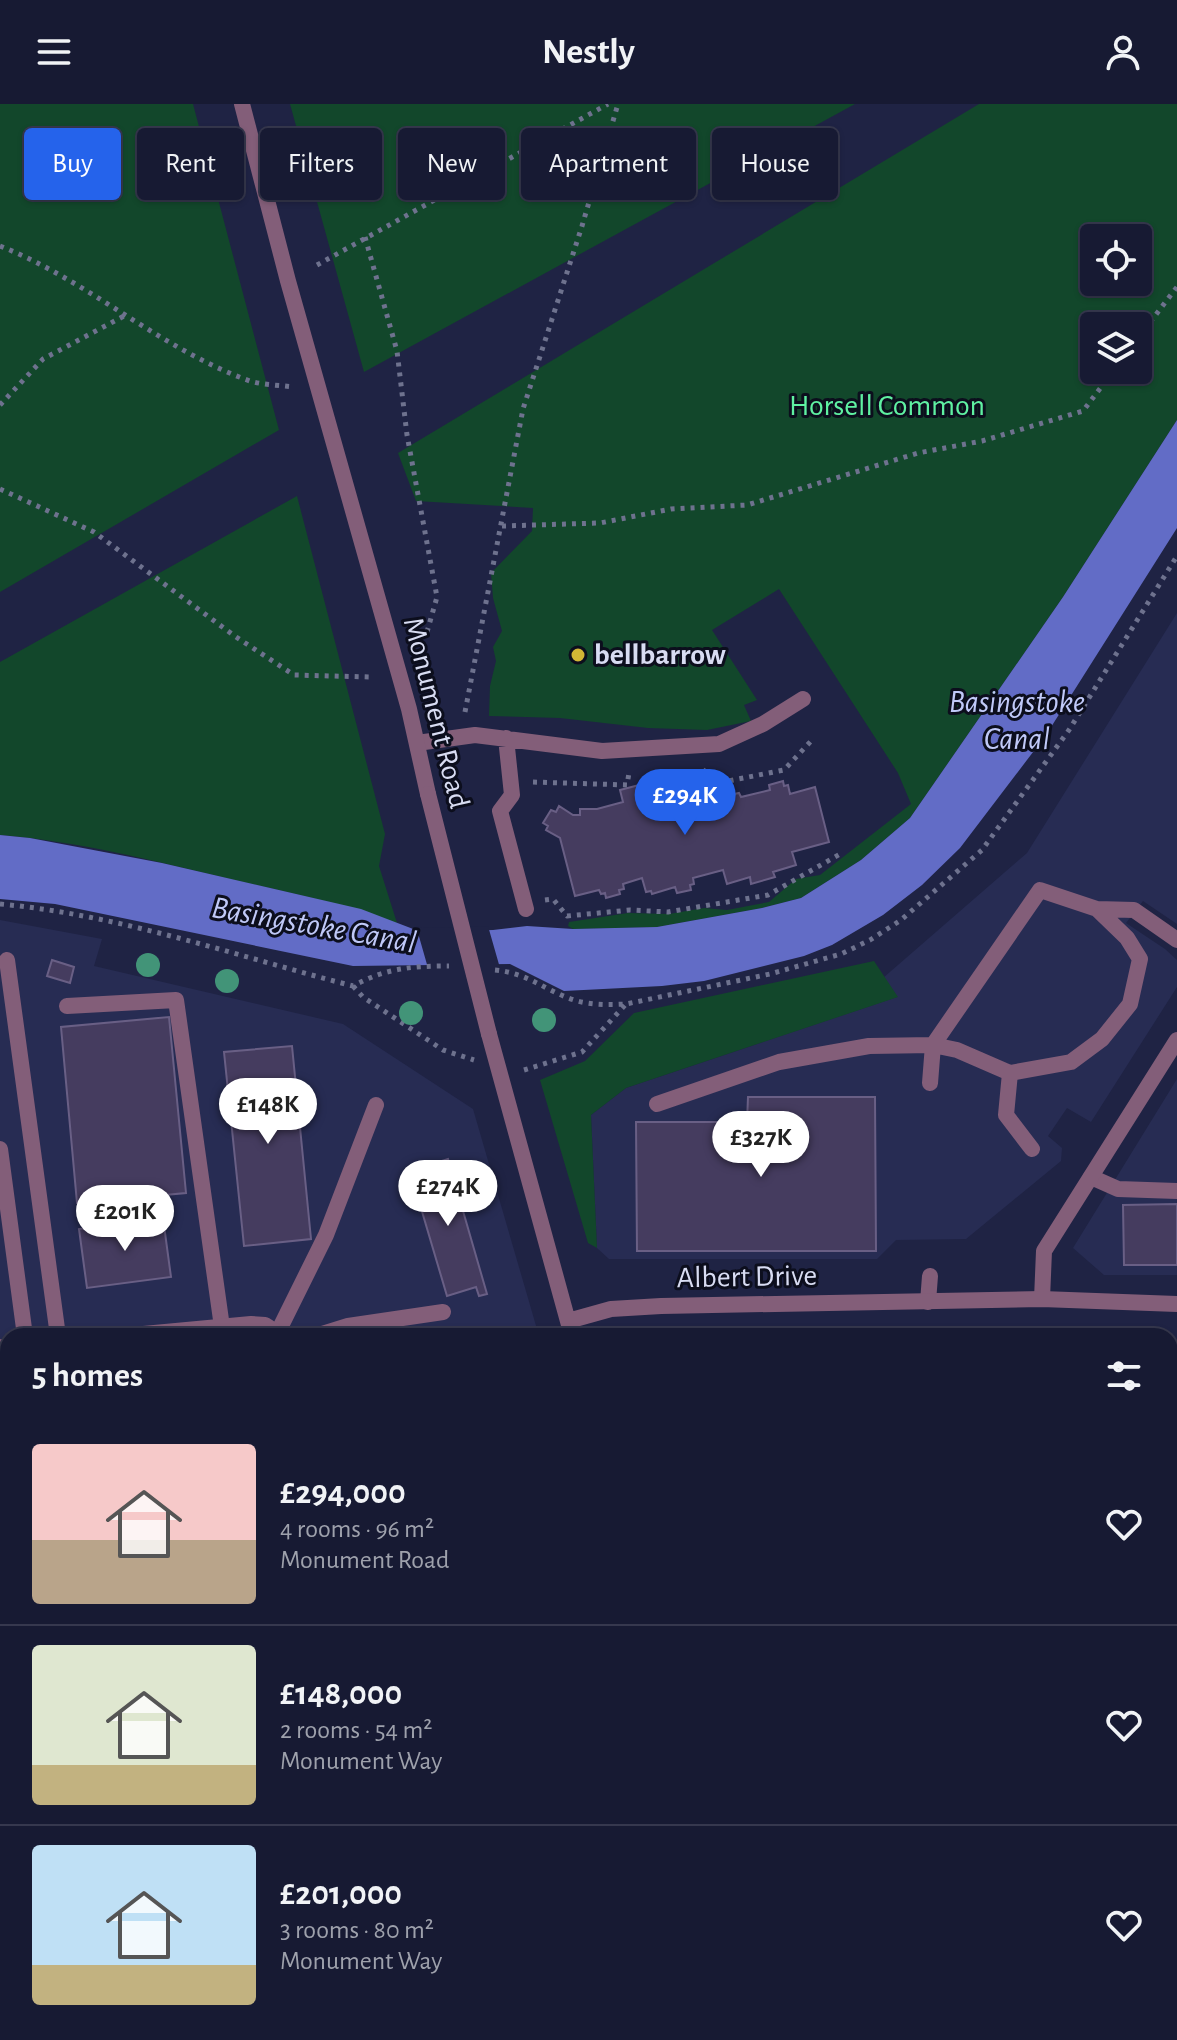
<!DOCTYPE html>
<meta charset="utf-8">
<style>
body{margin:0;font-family:"Alegreya Sans",sans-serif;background:#24273f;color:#f1f3f6;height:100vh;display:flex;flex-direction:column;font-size:30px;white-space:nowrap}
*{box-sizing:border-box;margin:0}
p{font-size:26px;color:#9ea1ac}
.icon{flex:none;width:44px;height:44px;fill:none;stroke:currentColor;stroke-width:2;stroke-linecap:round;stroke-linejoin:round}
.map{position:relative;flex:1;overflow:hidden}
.details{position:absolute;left:0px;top:1224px;width:1178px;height:712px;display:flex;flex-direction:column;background:#171a33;border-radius:24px 24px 0 0;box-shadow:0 2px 6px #0004,0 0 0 2px #36384e}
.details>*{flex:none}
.top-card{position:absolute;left:24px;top:24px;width:1130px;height:72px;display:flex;gap:16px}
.controls{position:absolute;left:1080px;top:120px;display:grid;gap:16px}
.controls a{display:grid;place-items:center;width:72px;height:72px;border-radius:8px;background:#171a33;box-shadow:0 2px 6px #0004,0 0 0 2px #36384e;font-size:40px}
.price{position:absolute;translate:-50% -68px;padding:0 18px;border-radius:28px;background:#fff;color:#222;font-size:26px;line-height:52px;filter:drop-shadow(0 2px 4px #0008)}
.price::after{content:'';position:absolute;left:50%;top:48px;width:24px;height:18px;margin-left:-12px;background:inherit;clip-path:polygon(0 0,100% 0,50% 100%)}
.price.current{background:#2563eb;color:#fff}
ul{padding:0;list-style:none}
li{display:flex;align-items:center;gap:24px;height:200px;padding:0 32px}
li+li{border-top:2px solid #36384e}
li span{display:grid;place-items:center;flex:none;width:224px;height:160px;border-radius:8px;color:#555}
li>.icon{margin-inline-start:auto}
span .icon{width:96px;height:96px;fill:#fffc;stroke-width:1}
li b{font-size:34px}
h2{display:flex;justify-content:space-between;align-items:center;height:96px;padding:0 32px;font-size:34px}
.pill{padding:0 28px;border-radius:8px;background:#171a33;box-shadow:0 2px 6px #0004,0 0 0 2px #36384e;font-size:28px;line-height:72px}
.pill.current{background:#2563eb;color:#fff}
header{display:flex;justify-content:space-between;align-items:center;height:104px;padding:0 32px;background:#171a33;font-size:36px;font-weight:600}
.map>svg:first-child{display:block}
</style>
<header><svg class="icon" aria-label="menu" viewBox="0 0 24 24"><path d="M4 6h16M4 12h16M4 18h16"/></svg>Nestly<svg class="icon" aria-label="person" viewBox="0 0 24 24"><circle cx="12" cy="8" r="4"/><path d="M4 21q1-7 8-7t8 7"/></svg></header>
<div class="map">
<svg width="1177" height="1936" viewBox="0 0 1177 1936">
<rect width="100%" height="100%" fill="#1f2344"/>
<path fill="#272c53" d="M1177,509V820L1143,797L1126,819L1165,845L1177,856V883L1091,1018L1067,1004L1048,1032L1062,1044L1061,1057L966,1135L896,1136L877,1155H609L597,1144L591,1011L626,984L897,893L883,874L1027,749Z
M0,816L102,835L94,862L343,920L473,1005L539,1232H8V1661L0,1660Z
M1177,975V1171H1104L1073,1144Z"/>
<path fill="#12472b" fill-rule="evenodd" d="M0,0H193L279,326L0,488Z
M290,0H855L364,268Z
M979,0H1177V316L1063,493L910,714L861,756L801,794L762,804L657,823L573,825L568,822L569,818L628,809L669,810L704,804L727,806L769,798L796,775L820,771L911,700L898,669L779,485L712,526L757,596L744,601L751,617L707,626L648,624L560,614L489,612L490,582L496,557L493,543L502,527L493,494L491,469L532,427L533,404L416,397L398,349ZM1094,134H1138V178H1094ZM1094,222H1138V266H1094Z
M297,392L385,730L379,762L397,819C343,799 286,788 230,775C155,757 77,737 0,731V558Z
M874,857L898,893L626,984L591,1011L597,1144L588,1139L540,976L585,957L634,909Z"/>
<path fill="#626cc6" d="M1177,316V424L1046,631L960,744L922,781L883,811L832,841L804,852L704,877L662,882L564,887L510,860L353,862L55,800L0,795V731L30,734L162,759L361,805L421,828L493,826L527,822L573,825L657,823L762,804L801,794L861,756L910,714L1063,493Z"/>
<path fill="#1f2344" d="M416,822L422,824L488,822L500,864H428Z"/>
<path fill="#453c5f" stroke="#695f85" stroke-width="2" d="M689,668L699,707L727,700L725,692L739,689L741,693L770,686L769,681L783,677L784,682L788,681L790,690L815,683L829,738L792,748L796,761L773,768L775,773L751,780L750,773L727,780L723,766L693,774L694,780L690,781L691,786L677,789L675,783L652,790L651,787L646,788L642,774L623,780L624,785L619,786L620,790L606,794L605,789L601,790L599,786L575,792L560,734L546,726L548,722L543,719L551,706L556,708L559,702L573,711H580V705H597L623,698L620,686Z
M52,856L74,863L70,879L47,872Z
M169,913L186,1089L77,1099L61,923Z
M292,942L311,1135L244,1142L224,948Z
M748,993H875L876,1147H637L636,1018H747Z
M448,1055L487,1190L479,1192L476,1183L447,1192L410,1067Z
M1177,1100V1161H1124L1123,1101Z
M163,1114L171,1173L87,1184L79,1125Z
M1170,1359H1177V1420H1170Z
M1,1424H8V1483H0Z
M1177,1500V1537H1170V1501Z
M0,1570L8,1571V1642L0,1641Z
M1170,1684L1177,1696V1739L1170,1728Z
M1170,1728L1177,1739V1766L1170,1770Z
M8,1738V1814L2,1821L0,1743Z
M1170,1876L1177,1887L1175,1919L1170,1911Z
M8,1903V1928H28L34,1936H0V1908Z
M1170,1911L1177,1921V1936H1170L1164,1928H1170Z
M28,1928H64V1929L54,1936H34Z
M214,1928H225L230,1936H202Z
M225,1928H251L256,1936H230Z
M251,1928H281L286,1936H256Z
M281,1928H309L310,1929L299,1936H286Z
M334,1928H392L397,1936H339Z
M634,1928H678L666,1936H635L631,1930Z
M678,1928H705L711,1936H666Z
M817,1928H884V1930L864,1936H820Z
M1037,1928H1061L1066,1936H1042Z
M1076,1928H1103L1108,1936H1088L1086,1933L1081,1936Z
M1103,1928H1122L1126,1936H1108Z"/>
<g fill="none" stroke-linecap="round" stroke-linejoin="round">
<path stroke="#6e728e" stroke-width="5" stroke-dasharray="4 6" stroke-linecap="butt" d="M365,133L397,247L407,331L437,493L427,528
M0,142C89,177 160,245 250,277C263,281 279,281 293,283
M317,161L608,0
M1138,234L1177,183
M0,301L43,255L124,212
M0,385L94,428L236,533L294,571L371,573
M502,422L600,419L671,405L747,401L918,349L982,337L1083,307L1114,266
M465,608L523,305L582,122L618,0
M703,666L723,678L784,666L812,636
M533,678L627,681L629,669
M545,796L553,795L567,812L630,806L668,808L768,791L842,749
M0,800C121,811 236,852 353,882C386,864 412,862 449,862
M495,866C528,869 544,886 574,896C590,901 609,901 626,900L770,870L841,850L870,836L901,816L982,746L1069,626L1177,452
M353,882L363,893L443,946L474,956
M524,966L582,948L626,900
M0,1419L1,1413
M0,1850L8,1845"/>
<path stroke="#835e79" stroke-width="16" d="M506,634L512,691L500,707L526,805
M417,639L475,631L602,647L719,640L763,620L803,595
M1097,805L1134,806L1177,836
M7,856L58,1232
M67,902L176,896L222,1223
M930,979L933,941L1040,786L1097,805L1127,834L1140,855L1130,900L1102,935L1071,958L1010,969
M657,1000L779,958L869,942L933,941L957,946L1010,969L1006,1011L1032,1045
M0,1045L25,1232
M1091,1073L1118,1085L1177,1087
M928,1198L930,1172
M278,1228L326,1131L376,1001
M316,1232L348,1222L443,1208
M0,1384L8,1385
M0,1526L8,1527
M409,1928L414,1936"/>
<path stroke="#835e79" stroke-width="16" d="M1042,1195L1044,1147L1177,936
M122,1232L251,1220L265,1221L282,1232
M0,1259L2,1243
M1170,1455H1177
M0,1688L8,1689
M1170,1804L1177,1799
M120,1936L133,1928
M956,1936L969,1928"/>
<path stroke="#835e79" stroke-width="16" d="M242,0L288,177L409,605L428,690
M489,930L572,1232
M568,1217L611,1205L661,1202L1042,1195L1177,1200
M765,1928L767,1936"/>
<path stroke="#835e79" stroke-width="16" d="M428,690L489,930"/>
</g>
<g fill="#429478">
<circle cx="148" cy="861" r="12"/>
<circle cx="227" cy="877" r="12"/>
<circle cx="411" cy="909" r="12"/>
<circle cx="544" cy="916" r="12"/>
</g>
<circle fill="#d2b635" stroke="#0c0e1d" stroke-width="3" cx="578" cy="551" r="8"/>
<g text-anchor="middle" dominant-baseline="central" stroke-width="6" stroke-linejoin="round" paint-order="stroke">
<g font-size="30" fill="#5ff1a2" stroke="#0c0e1d">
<text x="887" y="302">Horsell Common</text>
</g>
<g font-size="30" font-weight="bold" fill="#d8dcf2" stroke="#0c0e1d" text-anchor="start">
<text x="594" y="551">bellbarrow</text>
</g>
<g font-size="30" fill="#d8dcf2" stroke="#0c0e1d">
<text transform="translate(436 609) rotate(76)">Monument Road</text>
<text transform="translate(747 1173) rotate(-1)">Albert Drive</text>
</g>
<g font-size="32" font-style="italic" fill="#c0c9f8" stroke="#0c0e1d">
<text x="1017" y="598">Basingstoke<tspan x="1017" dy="37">Canal</tspan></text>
<text transform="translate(314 821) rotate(10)">Basingstoke Canal</text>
</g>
</g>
</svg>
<div class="controls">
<a><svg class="icon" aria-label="locate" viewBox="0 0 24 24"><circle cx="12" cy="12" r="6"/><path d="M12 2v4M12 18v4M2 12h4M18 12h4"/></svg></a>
<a><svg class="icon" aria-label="layers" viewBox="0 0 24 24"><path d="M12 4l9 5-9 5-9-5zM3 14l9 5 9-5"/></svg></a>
</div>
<b class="price current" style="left:685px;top:733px">£294K</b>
<b class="price" style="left:268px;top:1042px">£148K</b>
<b class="price" style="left:761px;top:1075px">£327K</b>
<b class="price" style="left:448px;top:1124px">£274K</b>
<b class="price" style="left:125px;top:1149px">£201K</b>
<div class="top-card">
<a class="pill current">Buy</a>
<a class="pill">Rent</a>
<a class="pill">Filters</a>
<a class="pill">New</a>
<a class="pill">Apartment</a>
<a class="pill">House</a>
</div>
<section class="details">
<h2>5 homes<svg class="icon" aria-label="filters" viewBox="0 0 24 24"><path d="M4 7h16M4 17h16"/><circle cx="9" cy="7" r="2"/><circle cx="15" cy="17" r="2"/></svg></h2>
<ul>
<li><span style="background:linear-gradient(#f6c9c9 60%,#b9a48a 0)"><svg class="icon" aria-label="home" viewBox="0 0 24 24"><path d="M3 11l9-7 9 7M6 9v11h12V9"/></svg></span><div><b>£294,000</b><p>4 rooms · 96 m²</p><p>Monument Road</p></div><svg class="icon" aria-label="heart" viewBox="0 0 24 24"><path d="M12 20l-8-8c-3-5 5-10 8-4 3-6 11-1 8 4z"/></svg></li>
<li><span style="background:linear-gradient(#dfe7d0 75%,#c2b280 0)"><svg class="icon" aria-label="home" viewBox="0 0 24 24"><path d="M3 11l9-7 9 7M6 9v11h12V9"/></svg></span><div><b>£148,000</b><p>2 rooms · 54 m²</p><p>Monument Way</p></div><svg class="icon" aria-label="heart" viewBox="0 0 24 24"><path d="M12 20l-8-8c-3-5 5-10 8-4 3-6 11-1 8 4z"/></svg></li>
<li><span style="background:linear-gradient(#bfe0f5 75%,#c2b280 0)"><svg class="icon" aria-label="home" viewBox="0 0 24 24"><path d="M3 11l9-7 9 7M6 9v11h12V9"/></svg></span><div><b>£201,000</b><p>3 rooms · 80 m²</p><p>Monument Way</p></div><svg class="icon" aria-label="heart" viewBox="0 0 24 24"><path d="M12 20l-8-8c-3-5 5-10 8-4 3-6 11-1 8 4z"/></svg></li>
</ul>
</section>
</div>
